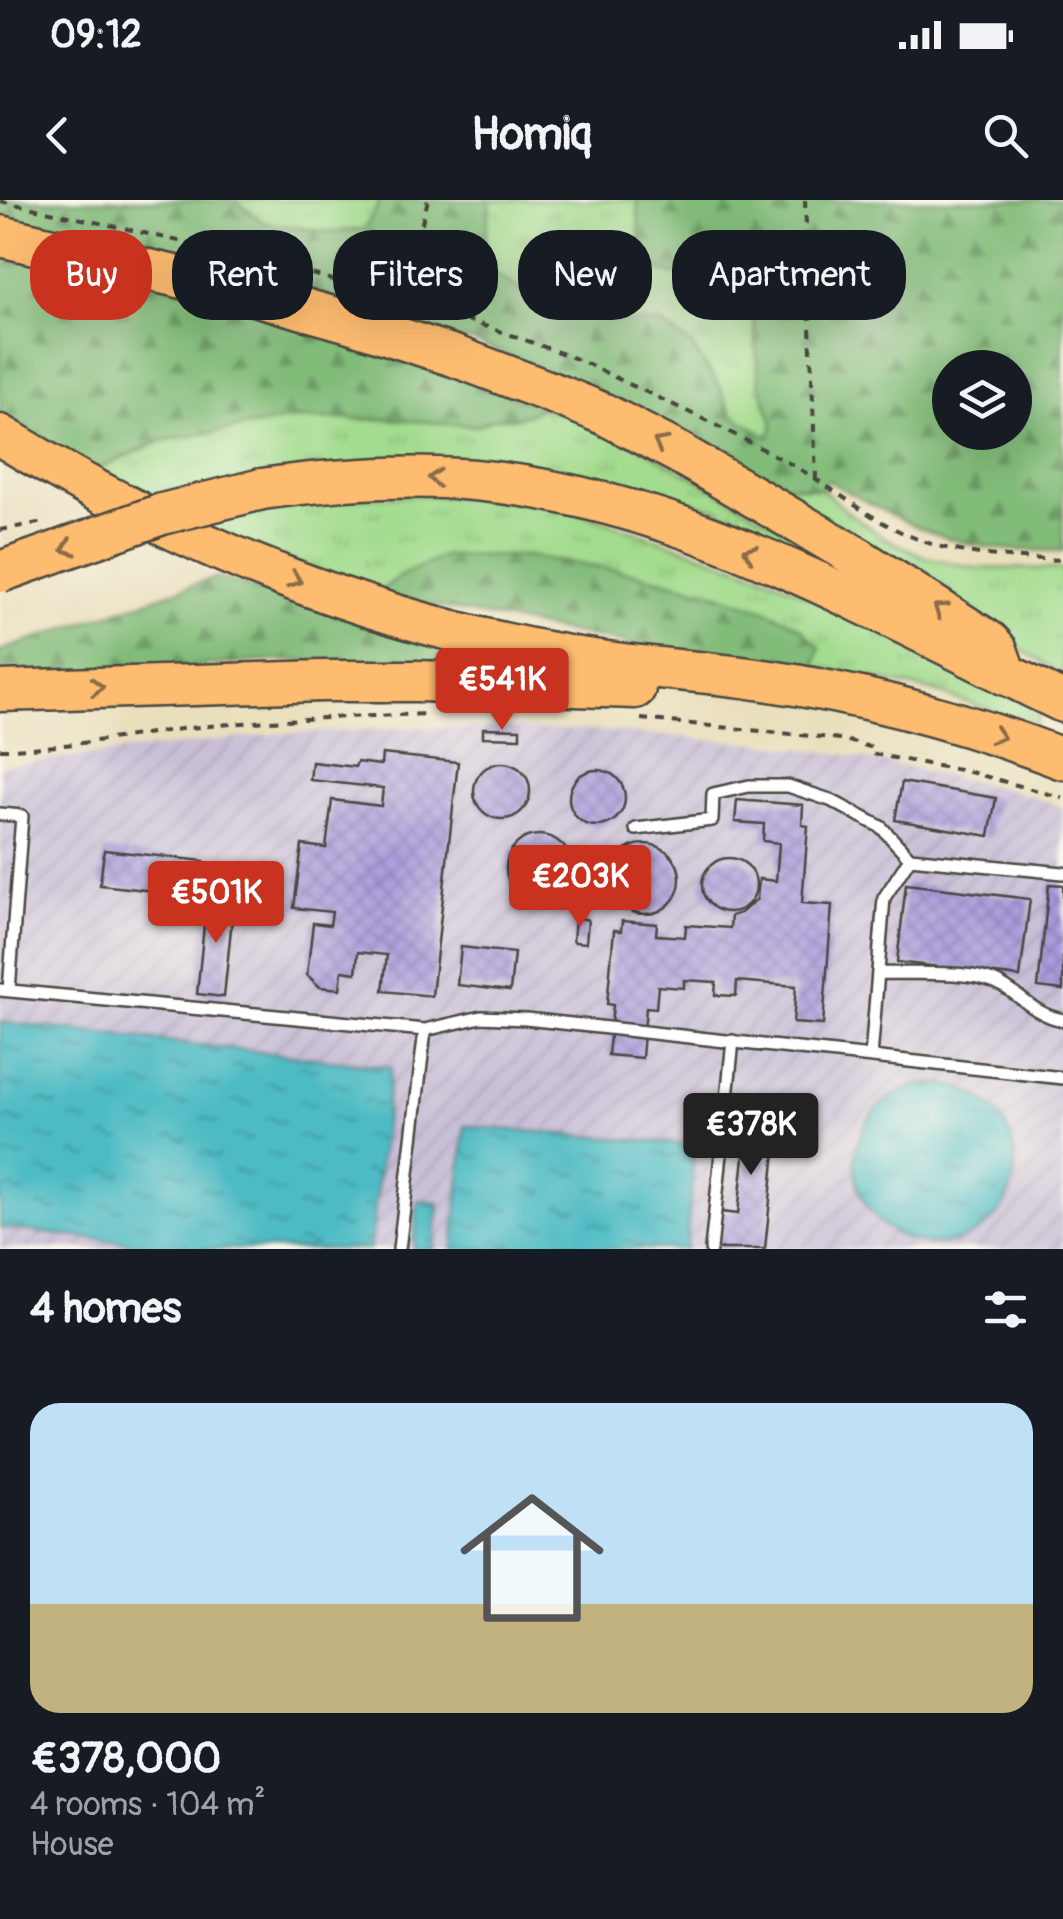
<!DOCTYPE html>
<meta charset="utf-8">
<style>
body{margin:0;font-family:Pangolin,sans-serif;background:#20242c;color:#f1f3f6;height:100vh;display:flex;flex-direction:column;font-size:38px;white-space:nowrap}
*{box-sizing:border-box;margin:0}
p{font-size:32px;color:#9ea1a6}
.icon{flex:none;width:55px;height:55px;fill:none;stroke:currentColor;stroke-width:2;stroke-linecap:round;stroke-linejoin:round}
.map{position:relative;height:1049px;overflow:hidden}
.side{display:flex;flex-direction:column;background:#171b24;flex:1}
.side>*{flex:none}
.banner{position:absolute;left:30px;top:30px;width:1005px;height:90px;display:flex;gap:20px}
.buttons{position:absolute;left:932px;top:150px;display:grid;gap:20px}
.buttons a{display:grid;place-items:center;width:100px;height:100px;border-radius:50%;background:#171b24;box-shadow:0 10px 40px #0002;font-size:50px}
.price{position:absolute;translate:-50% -85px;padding:0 22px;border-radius:10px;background:#c8321e;color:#fff;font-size:32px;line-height:65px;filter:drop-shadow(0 2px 5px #0008)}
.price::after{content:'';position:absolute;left:50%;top:60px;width:30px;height:22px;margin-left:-15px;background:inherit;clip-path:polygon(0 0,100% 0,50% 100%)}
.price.active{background:#222;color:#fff}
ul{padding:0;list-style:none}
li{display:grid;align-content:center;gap:20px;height:530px;padding:0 30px}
li span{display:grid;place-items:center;height:310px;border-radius:30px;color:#555}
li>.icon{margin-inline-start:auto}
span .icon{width:180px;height:180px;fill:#fffc;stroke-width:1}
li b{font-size:42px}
h2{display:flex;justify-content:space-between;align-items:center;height:120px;padding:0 30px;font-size:42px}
.chip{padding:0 35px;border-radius:40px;background:#171b24;box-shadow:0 10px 40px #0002;font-size:35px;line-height:90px}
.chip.active{background:#c8321e;color:#fff}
.status{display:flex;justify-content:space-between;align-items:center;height:70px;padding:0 50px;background:#171b24;direction:ltr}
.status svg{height:28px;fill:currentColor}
header{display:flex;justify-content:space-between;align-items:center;height:130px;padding:0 30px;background:#171b24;font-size:45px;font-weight:800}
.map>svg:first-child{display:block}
</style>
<div class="status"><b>09:12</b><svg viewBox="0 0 49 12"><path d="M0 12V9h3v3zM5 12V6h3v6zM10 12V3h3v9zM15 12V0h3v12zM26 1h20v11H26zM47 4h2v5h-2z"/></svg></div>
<header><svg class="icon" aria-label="back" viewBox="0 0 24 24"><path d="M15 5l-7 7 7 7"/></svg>Homiq<svg class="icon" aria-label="search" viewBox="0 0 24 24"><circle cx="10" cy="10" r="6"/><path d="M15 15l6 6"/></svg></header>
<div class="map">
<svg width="1063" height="1049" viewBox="0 0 1063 1049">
<defs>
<pattern id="industrial-furrows" width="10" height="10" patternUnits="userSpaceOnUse" patternTransform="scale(2.5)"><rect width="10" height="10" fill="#c9bfd7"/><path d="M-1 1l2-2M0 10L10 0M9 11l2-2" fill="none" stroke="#ada4b9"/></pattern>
<pattern id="grass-tufts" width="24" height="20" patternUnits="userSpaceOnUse" patternTransform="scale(2.5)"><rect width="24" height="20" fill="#a3dc8e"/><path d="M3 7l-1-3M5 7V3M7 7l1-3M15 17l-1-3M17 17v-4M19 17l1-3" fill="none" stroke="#8cbd7b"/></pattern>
<pattern id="forest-firs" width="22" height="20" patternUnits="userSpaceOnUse" patternTransform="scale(2.5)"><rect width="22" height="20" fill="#82bc79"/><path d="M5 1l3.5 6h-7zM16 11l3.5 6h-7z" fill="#6b9963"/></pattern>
<pattern id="water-ripples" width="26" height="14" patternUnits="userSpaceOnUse" patternTransform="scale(2.5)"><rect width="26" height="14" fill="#4dbbc4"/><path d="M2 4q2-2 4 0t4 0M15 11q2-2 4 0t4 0" fill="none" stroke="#40989f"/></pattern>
<pattern id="building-cross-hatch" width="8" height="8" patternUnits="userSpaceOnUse" patternTransform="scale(2.5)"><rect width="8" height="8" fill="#aa9bdd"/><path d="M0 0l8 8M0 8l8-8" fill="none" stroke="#8b7fb3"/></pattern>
</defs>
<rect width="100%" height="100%" fill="#fbf7ec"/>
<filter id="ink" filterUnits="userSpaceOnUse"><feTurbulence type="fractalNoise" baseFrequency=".01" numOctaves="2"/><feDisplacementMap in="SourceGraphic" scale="20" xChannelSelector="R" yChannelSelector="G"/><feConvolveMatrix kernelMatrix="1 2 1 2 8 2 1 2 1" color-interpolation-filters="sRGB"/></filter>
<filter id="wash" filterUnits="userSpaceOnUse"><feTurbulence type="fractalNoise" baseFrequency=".0048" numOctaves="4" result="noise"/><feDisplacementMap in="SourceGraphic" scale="40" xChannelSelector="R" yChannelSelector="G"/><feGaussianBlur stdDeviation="2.25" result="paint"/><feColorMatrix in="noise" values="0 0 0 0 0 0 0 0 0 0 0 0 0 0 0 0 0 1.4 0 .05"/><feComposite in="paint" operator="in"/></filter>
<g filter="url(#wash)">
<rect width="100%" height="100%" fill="#e9dfbc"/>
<path fill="url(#industrial-furrows)" d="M463,527L601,531L758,543L848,555L1012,590L1063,607V1049H0V566L274,534L401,528Z"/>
<path fill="url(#grass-tufts)" stroke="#67845c" stroke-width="2.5" d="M234,0H379L377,8L365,29L329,32L264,23Z
M490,0H637L641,57L673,75C708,65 723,62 751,88L759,182L773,224L770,238L732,215L719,185L662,124C641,123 619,124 598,120C555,111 519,88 482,66Z
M541,208L593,220L942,420L724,322L720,310L600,276L476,257L362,266L252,281L261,313L290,307L291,301L426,295L554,304L769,377L1042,509L1035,525L929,490L815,466L820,448L770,412L714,393L634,373L400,376L379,392L212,332L93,271L161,241L292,219H391L477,226L495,218H516Z
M749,281L822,289L846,311L883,337L925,357L976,368L1063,369V475L749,285Z"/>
<path fill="url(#forest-firs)" stroke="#567452" stroke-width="2.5" fill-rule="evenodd" d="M0,0H234L264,23L329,32L364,29L377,8L379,0H490L482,67L539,100L577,114L602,120L662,124L690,144L719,185L732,215L769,237L773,224L759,182L751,88L734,72L703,66L673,75L658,70L641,57L637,0H1063V351C1040,350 1015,351 993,348C933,341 878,309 827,280L822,289L749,281L582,186L473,141L439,136L369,108L223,65L0,19ZM950,168H1015V232H950Z
M0,49L308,117L542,208L516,218H495L477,226L391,219H292L161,241L93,271L0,212Z
M445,355L528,356L634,373L714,393L770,412L800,427L820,448L815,466L778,460L630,444L393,398L379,392L400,376Z
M217,377L453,447V463L282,460L0,479V451Z"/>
<path fill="url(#water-ripples)" stroke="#3c7378" stroke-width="2.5" d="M0,822L391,867L370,1049H184L0,1028Z
M855 964a80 80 0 1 1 160 0a80 80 0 1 1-160 0Z
M465,926L695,945L686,1049H453Z
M418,1001L439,1003L434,1049H413Z"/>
<g id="blocks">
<path fill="url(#building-cross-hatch)" d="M483,528L520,529V538L483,537Z
M382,554L458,562L432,796L383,791L387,755L358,752L356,773L342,771L340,789L320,787L307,775L313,723L330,725L332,712L294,708L302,645L326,648L332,600L381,606L383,588L310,580L312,562L355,567L357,562L381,565Z
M474 591a28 28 0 1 1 56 0a28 28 0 1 1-56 0Z
M569 598a28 28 0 1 1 56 0a28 28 0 1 1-56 0Z
M902,582L996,598L989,636L895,620Z
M737,600L803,605L802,625L808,626L802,703L832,705L823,825L793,823L796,786L737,781L736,796L715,795L716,782L684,780V788L658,786L656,808L646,807L642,858L608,855L613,805L607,804L614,730L621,731L622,721L657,724L656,735L685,737L686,725L730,728L731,716L741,713L757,699L759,679L776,681L779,643L763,641L764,624L735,622Z
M506 668a33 33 0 1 1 66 0a33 33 0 1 1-66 0Z
M610 679a35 35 0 1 1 70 0a35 35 0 1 1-70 0Z
M104,650L204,661L200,696L100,685Z
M702 685a27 27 0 1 1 54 0a27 27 0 1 1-54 0Z
M906,684L1030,699L1020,777L897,762Z
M1049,684L1063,685V790L1038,787Z
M207,696L234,699L224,797L197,794Z
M577,717L588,720L586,743L575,742L573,740L575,719Z
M461,747L514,753L510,791L457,785Z
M737,895L750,896L749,909L779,912L765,1049H717L721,1012L738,1014L745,947L730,946L733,908H736Z"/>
</g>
</g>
<g filter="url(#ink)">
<use href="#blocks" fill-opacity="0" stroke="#484641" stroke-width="2.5"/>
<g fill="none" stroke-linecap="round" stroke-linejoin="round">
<defs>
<path id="service" d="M0,614L22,616L9,791
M636,629L712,620L713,594L749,586H788L830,600L881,627L910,658
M878,773C910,774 967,770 995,782C1019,792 1033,815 1063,820
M0,790L425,830L481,817L526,819L1063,878
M871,857L884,698L910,658L1063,673
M399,1049L425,830
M711,1049L733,841"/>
<path id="motorway" d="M0,36L240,91L350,122L457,157L563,197L604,214L679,253L860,359L990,442L997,450L1006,475
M0,235C173,342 367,421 568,456C633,468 699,470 764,480C866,495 966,522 1063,559
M262,289C333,279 403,274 474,280C687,299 874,412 1063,502
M0,491L323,481H417L635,488"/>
</defs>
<use href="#service" stroke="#484641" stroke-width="16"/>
<use href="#motorway" stroke="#484641" stroke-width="45"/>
<path stroke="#484641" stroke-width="4" stroke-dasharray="8 8" stroke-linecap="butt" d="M805,0L816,279
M0,1C193,43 386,86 571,157C594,166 617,179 640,189C695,215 750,241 803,271C851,300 885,332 942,347C981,357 1024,358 1063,360
M414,103L416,45L428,0
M0,330L44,322
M641,519L841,539L870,547L873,549V554L970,572L1063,598
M0,549C63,549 128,535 190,528C269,519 348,517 427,514"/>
<use href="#service" stroke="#fff" stroke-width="11"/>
<use href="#motorway" stroke="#fdbc6f" stroke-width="40"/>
<defs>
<path id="motorway-bridge" d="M0,372L162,314L262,289"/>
</defs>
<use href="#motorway-bridge" stroke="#484641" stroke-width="45" stroke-linecap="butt"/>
<use href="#motorway-bridge" stroke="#fdbc6f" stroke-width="40"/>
</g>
<defs><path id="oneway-chevron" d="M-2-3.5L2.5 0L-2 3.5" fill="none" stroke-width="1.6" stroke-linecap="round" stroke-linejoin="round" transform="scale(2.5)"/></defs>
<g stroke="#8a6c4a">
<use href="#oneway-chevron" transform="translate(660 243) rotate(-151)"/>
<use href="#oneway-chevron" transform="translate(435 278) rotate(-177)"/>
<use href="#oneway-chevron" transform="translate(68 348) rotate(160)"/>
<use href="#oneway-chevron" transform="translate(750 352) rotate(-158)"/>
<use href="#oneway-chevron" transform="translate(295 380) rotate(21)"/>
<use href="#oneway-chevron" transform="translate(940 409) rotate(-147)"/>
<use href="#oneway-chevron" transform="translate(97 487) rotate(-2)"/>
<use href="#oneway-chevron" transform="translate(998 536) rotate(18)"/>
</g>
</g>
</svg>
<div class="buttons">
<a><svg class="icon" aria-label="layers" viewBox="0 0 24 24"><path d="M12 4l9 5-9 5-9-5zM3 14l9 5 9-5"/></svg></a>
</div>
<b class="price" style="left:502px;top:533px">€541K</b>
<b class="price" style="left:580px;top:730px">€203K</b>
<b class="price" style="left:216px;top:746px">€501K</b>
<b class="price active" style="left:751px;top:978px">€378K</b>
<div class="banner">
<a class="chip active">Buy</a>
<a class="chip">Rent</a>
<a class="chip">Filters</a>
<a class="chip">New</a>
<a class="chip">Apartment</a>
</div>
</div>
<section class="side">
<h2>4 homes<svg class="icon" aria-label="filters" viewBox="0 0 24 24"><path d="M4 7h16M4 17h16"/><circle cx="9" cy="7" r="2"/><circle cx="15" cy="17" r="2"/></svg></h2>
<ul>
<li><span style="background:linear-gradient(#bfe0f5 65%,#c2b280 0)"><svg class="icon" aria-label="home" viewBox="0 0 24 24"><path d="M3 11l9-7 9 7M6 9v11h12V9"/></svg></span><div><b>€378,000</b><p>4 rooms · 104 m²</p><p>House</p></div></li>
</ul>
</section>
